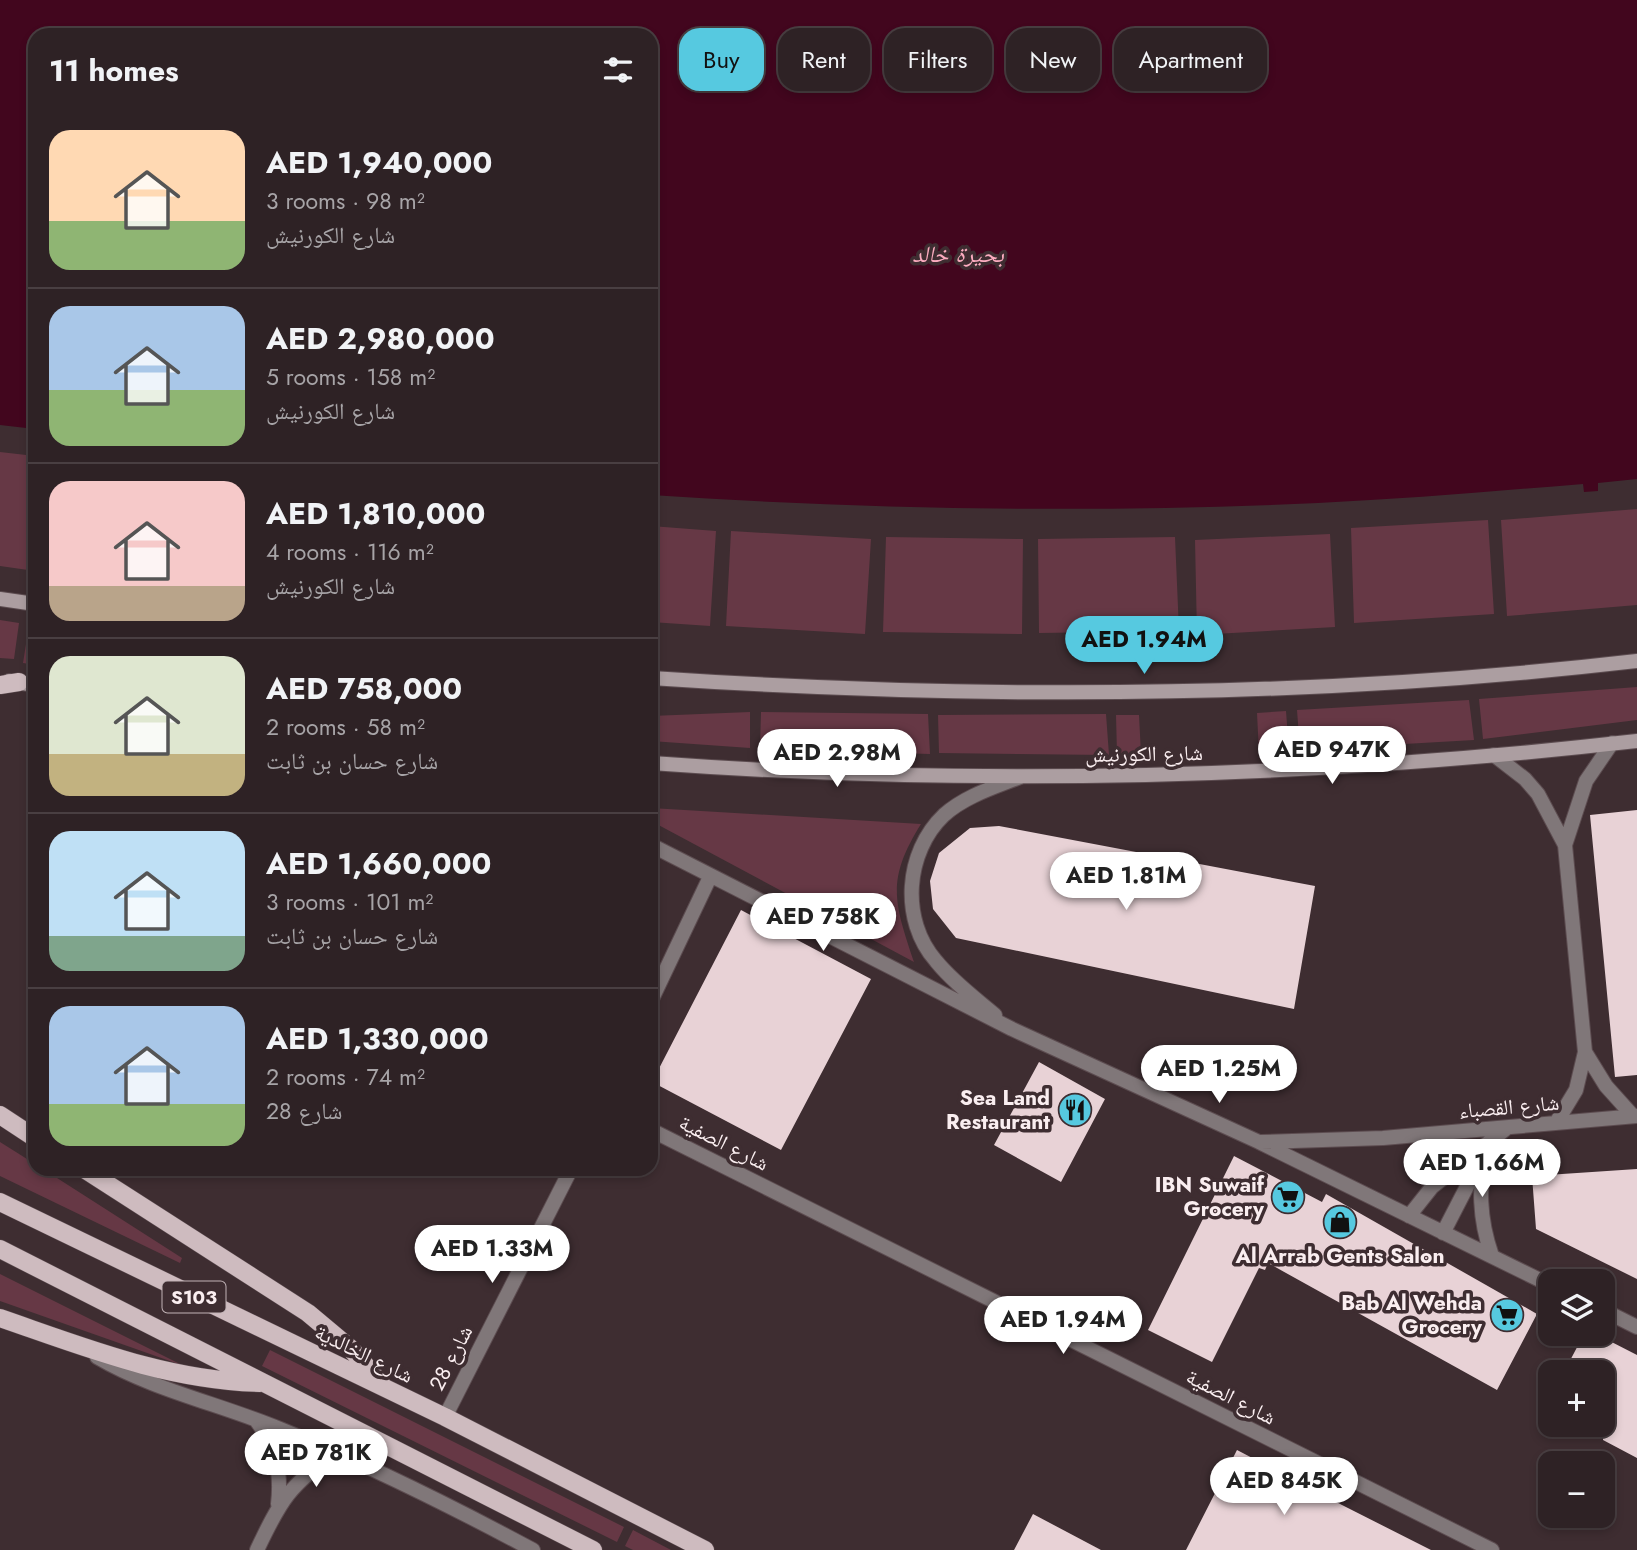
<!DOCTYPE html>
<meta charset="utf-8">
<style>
body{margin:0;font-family:Jost,"Noto Naskh Arabic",sans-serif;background:#362a2d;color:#f1f3f6;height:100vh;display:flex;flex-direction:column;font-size:26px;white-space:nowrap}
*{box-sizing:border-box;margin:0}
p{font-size:23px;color:#a7a4a7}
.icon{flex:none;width:38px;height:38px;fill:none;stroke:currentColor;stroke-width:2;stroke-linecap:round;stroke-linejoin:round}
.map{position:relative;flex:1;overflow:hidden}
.sheet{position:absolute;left:28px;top:28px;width:630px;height:1148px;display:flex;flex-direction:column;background:#2e2225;border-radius:21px;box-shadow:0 4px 10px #0003,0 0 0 2px #493f42}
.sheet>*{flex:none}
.hud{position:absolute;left:679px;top:28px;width:665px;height:63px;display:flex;gap:14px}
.fabs{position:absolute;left:1538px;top:1269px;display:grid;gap:14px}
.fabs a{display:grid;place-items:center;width:77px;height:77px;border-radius:14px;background:#2e2225;box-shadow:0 4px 10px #0003,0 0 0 2px #493f42;font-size:35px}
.price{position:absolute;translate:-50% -60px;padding:0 16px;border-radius:24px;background:#fff;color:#222;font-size:23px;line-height:46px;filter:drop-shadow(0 2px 4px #0008)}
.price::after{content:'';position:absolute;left:50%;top:42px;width:21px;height:16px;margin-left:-10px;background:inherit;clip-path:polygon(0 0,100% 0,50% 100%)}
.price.active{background:#56c9e0;color:#111}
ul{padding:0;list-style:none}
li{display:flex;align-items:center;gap:21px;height:175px;padding:0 21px}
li+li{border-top:2px solid #493f42}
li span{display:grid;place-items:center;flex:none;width:196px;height:140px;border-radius:21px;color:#555}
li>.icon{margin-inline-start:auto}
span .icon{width:84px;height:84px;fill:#fffc;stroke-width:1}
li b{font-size:30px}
h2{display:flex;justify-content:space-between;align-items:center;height:84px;padding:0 21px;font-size:30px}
.pill{padding:0 24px;border-radius:21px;background:#2e2225;box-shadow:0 4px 10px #0003,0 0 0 2px #493f42;font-size:24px;line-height:63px}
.pill.active{background:#56c9e0;color:#111}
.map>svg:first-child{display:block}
</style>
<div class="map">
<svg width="1637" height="1550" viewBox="0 0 1637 1550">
<rect width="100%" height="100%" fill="#3e2d31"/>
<path fill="#663845" d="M0,452L35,456V571L0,566Z
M1637,509V605L1507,616L1501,520Z
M1488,520L1494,614L1354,623L1351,528Z
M651,526L716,531L710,626L651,622Z
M731,531L871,539L865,634L726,626Z
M1330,534L1335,627L1197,635L1195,540Z
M886,537L1023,539L1022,634L883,632Z
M1175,537L1179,631L1039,633L1038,539Z
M0,620L19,623L14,659L0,658Z
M29,625L35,626V665L23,663Z
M1637,687V720L1483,739L1479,699Z
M1469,700L1474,740L1300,750L1297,710Z
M1286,711L1289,751L1259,753L1257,713Z
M750,712V748L651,741V716Z
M761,712L928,714L930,754L760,749Z
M1106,714L1109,755L939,753L938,715Z
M1116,715H1139L1141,754H1117Z
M651,808L921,824C886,880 894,902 914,962L651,821Z
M0,1142L35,1164V1169H43L182,1258L180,1263L0,1176Z
M0,1274L184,1366L0,1301Z
M270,1350L624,1527L617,1542L262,1366Z
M633,1530L671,1550H633L625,1546Z"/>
<path fill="#42061e" d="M0,0H1637V479L1598,483V491L1584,492L1583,484C1495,491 1407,499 1318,503C1096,513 873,510 651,495V35H35V429L0,425Z"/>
<path fill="#e8d2d6" d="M1637,810V1075L1615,1077L1590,815Z
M999,826L1315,886L1294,1009L956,938L933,909L930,881L939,853L970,828Z
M741,910L871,979L781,1150L652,1082Z
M1039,1062L1105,1099L1061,1182L994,1145Z
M1234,1156L1322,1202L1326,1194L1537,1314L1497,1390L1268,1263L1265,1270L1259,1268L1212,1362L1148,1330Z
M1637,1169V1279L1536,1229L1532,1176Z
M1584,1334H1596L1637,1355V1458L1603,1440V1372H1564Z
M1237,1450L1342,1505L1431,1550H1186Z
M1033,1514L1101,1550H1014Z"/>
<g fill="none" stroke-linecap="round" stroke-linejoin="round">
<defs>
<path id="street" d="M1494,755L1525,779L1538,794L1565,845L1585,1052L1576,1090L1556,1123
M651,845L1012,1029L1259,1142L1550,1285
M1565,845L1586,781L1612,743
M651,1001L710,877
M995,1015C975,998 953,982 936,961C900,920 905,852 944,815C965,796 995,787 1020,777
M1585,1052L1606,1086L1633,1116
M651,1130L1492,1550
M1261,1142L1383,1138L1637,1116
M1487,1147C1478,1185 1479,1219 1492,1256
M1409,1216L1432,1187L1507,1128
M1443,1233L1477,1167
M1603,1310L1637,1327
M97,1357C153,1390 220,1404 280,1429C367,1464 451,1506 533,1550
M445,1417L571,1169
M256,1420C275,1446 282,1471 278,1504
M257,1550C280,1501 290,1484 336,1453"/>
<path id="secondary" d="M0,599L35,604
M651,678C980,700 1309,699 1637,661
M9,681L35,685
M651,763C980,787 1310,778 1637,741"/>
<path id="primary" d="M0,685L19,682
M0,1115L35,1138
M84,1169L308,1313L351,1349L381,1383
M0,1202L445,1417L705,1550
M0,1249L593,1550
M0,1318C87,1348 166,1380 260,1383"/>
</defs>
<use href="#street" stroke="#5c4c50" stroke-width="16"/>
<use href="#secondary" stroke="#5c4c50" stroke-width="16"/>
<use href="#primary" stroke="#5c4c50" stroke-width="19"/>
<use href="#street" stroke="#807779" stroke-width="14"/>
<use href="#secondary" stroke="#ac9ea1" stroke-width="14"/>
<use href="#primary" stroke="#cebbbf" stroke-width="18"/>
</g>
<defs>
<symbol id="restaurant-disc" viewBox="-11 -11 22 22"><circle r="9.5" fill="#56c9e0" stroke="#3e2d31"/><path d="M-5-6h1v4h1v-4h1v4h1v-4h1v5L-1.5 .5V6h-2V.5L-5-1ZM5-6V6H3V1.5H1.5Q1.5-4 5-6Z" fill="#111"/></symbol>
<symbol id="supermarket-disc" viewBox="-11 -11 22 22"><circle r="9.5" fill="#56c9e0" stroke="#3e2d31"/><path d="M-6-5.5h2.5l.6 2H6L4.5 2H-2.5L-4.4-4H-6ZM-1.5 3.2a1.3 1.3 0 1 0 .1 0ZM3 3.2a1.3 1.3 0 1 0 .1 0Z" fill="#111"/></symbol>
<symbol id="shop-disc" viewBox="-11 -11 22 22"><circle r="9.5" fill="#56c9e0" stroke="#3e2d31"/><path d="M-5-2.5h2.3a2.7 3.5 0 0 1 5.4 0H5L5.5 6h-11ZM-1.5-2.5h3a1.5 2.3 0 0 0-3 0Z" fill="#111"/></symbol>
</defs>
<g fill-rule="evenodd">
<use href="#restaurant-disc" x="1056" y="1091" width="38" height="38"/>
<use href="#supermarket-disc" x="1269" y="1178" width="38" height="38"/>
<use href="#shop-disc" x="1321" y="1203" width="38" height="38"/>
<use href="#supermarket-disc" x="1488" y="1296" width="38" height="38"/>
</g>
<g text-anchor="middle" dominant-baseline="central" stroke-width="7" stroke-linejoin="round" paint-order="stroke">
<rect fill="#3e2d31" stroke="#c2b4b7" stroke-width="2" x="162.5" y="1281.5" width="63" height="31" rx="5"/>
<g font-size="19" font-weight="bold" fill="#faeef0">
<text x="194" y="1297">S103</text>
</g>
<g font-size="21" fill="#faeef0" stroke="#3e2d31">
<text transform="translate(1144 754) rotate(-1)">شارع الكورنيش</text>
<text transform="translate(1509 1107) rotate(-5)">شارع القصباء</text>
<text transform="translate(724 1143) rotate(27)">شارع الصفية</text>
<text transform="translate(364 1354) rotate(26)">شارع الخالدية</text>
<text transform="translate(451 1358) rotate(-63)">شارع 28</text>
<text transform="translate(1231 1397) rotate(27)">شارع الصفية</text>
</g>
<g font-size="21" font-weight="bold" fill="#faeef0" stroke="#3e2d31" text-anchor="end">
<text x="1050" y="1098">Sea Land<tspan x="1050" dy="24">Restaurant</tspan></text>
<text x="1264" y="1185">IBN Suwaif<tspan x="1264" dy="24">Grocery</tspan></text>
<text x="1340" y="1256" text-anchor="middle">Al Arrab Gents Salon</text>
<text x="1482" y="1303">Bab Al Wehda<tspan x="1482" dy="24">Grocery</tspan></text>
</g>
<g font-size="23" font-style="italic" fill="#fcacc0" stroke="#3e2d31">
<text x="958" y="254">بحيرة خالد</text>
</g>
</g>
</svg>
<div class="fabs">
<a><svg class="icon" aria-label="layers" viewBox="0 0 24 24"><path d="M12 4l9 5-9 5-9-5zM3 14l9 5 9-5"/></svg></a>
<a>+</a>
<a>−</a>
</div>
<b class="price active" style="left:1144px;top:676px">AED 1.94M</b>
<b class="price" style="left:1332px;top:786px">AED 947K</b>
<b class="price" style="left:837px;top:789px">AED 2.98M</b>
<b class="price" style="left:1126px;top:912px">AED 1.81M</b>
<b class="price" style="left:823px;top:953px">AED 758K</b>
<b class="price" style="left:1219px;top:1105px">AED 1.25M</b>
<b class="price" style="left:1482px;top:1199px">AED 1.66M</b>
<b class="price" style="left:492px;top:1285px">AED 1.33M</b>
<b class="price" style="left:1063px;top:1356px">AED 1.94M</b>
<b class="price" style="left:316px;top:1489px">AED 781K</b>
<b class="price" style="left:1284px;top:1517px">AED 845K</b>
<div class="hud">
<a class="pill active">Buy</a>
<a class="pill">Rent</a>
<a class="pill">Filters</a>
<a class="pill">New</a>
<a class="pill">Apartment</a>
</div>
<section class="sheet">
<h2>11 homes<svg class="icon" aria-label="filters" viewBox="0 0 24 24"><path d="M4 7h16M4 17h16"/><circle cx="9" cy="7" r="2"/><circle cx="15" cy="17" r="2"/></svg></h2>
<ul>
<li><span style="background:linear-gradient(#ffd9b3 65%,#8fb573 0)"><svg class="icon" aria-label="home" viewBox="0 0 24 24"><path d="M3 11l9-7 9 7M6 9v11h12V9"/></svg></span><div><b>AED 1,940,000</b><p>3 rooms · 98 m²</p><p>شارع الكورنيش</p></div></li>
<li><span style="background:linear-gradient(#a9c7e8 60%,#8fb573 0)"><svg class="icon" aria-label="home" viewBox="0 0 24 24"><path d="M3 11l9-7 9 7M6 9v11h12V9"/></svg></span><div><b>AED 2,980,000</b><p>5 rooms · 158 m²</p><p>شارع الكورنيش</p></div></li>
<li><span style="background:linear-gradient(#f6c9c9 75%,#b9a48a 0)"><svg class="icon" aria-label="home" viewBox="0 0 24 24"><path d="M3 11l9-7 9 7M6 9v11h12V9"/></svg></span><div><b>AED 1,810,000</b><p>4 rooms · 116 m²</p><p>شارع الكورنيش</p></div></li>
<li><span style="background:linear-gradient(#dfe7d0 70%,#c2b280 0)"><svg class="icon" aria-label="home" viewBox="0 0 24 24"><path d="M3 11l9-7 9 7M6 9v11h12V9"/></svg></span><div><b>AED 758,000</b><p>2 rooms · 58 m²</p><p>شارع حسان بن ثابت</p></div></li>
<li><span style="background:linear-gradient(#bfe0f5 75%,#7fa58c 0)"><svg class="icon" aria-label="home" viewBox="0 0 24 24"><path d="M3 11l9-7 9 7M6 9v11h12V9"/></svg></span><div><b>AED 1,660,000</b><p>3 rooms · 101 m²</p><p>شارع حسان بن ثابت</p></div></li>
<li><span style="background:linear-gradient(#a9c7e8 70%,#8fb573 0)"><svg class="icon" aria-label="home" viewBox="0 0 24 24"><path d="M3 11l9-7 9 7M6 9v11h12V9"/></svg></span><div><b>AED 1,330,000</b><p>2 rooms · 74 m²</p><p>شارع 28</p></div></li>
</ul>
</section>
</div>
